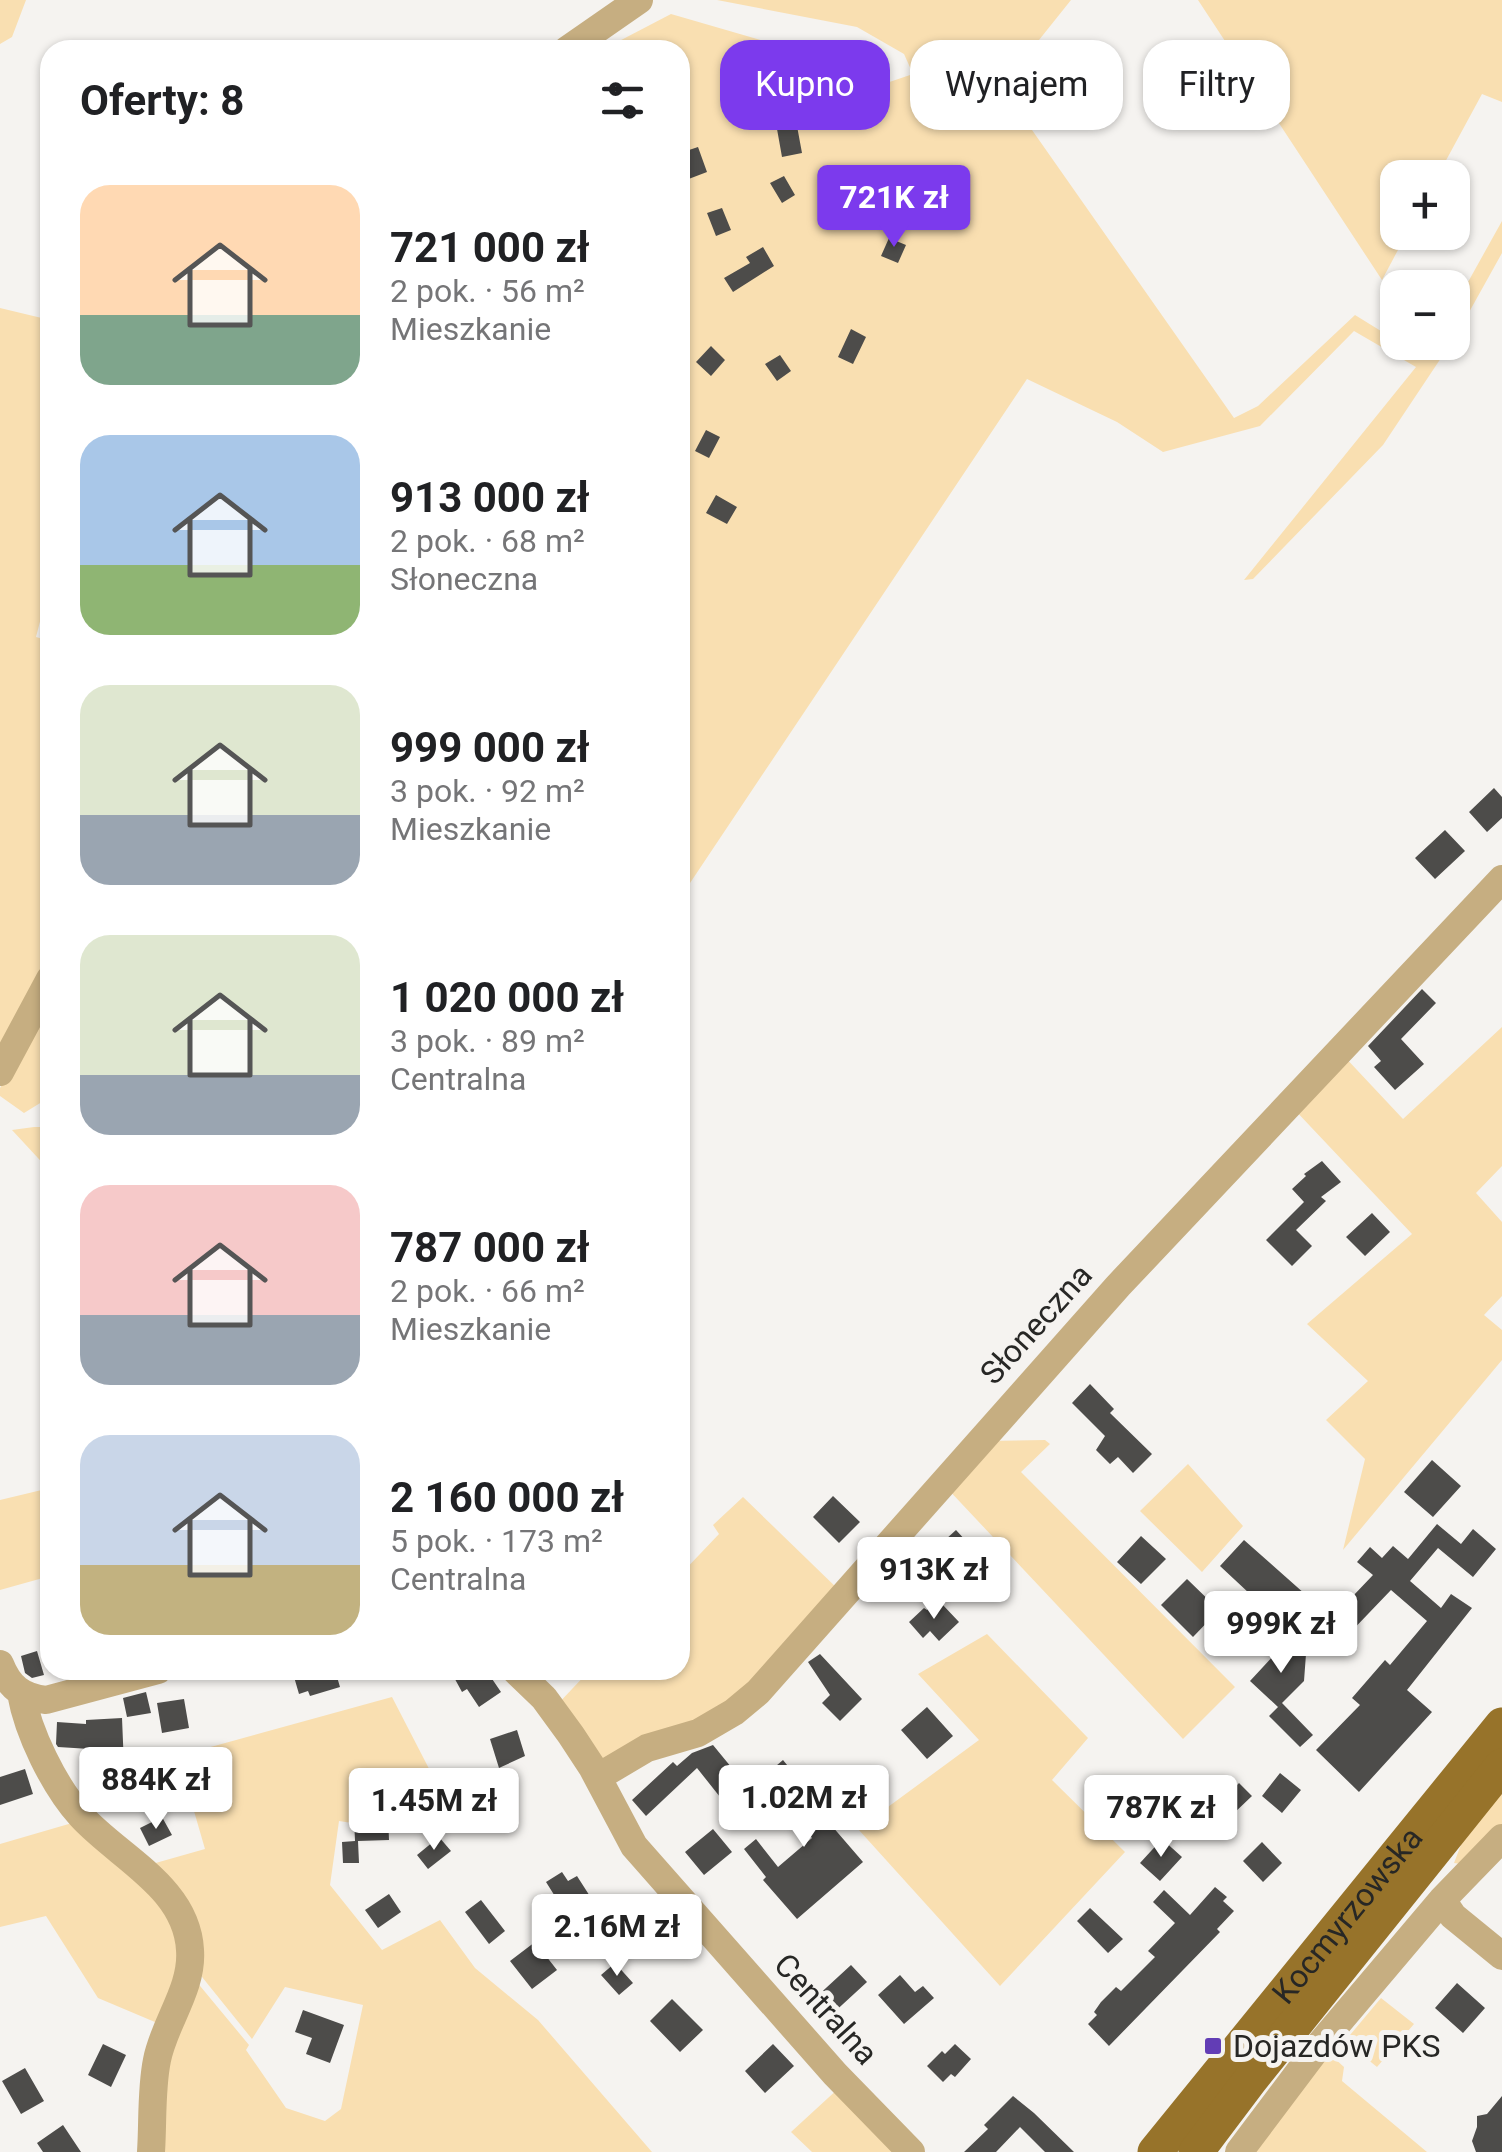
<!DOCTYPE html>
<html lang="pl">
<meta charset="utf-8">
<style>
body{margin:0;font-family:Roboto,sans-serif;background:#f2f2f2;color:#202124;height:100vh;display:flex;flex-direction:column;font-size:38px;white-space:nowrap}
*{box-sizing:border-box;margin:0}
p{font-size:32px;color:#757577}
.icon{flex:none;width:55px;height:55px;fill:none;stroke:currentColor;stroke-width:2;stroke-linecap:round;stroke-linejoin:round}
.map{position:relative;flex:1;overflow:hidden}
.drawer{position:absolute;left:40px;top:40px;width:650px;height:1640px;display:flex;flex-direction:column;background:#fff;border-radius:30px;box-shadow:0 2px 8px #0004}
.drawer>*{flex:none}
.banner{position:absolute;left:720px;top:40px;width:630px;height:90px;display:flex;gap:20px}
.fabs{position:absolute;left:1380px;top:160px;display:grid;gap:20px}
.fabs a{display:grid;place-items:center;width:90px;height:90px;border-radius:20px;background:#fff;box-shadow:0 2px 8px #0004;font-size:50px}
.price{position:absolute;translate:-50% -85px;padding:0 22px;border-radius:10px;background:#fff;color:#222;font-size:32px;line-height:65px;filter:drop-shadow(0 2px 5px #0008)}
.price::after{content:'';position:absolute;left:50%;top:60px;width:30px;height:22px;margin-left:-15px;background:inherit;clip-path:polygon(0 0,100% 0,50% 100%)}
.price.active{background:#7c3aed;color:#fff}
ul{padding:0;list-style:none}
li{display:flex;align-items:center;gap:30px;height:250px;padding:0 40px}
li span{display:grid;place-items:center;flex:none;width:280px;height:200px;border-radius:30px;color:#555}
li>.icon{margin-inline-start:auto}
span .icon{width:120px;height:120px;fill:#fffc;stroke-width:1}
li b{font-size:42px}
h2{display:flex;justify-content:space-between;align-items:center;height:120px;padding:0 40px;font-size:42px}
.chip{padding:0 35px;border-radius:30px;background:#fff;box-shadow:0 2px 8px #0004;font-size:35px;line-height:90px}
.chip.active{background:#7c3aed;color:#fff}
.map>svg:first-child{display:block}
</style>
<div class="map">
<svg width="1502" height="2152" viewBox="0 0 1502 2152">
<rect width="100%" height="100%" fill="#f5f3f0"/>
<path fill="#f9dfb1" d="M0,0H26L12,37L0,44Z
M717,0H1071L1035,45L1018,110L1234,418L1258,406L1355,315L1423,357L1432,343H1451L1383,445L1253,579L1244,580L1416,367L1354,331L1260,426L1163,452L1117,422L1027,379L680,898V50H602L671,14L868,71L855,84L857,93L913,74L904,54L857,27Z
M1198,0H1502V102L1482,94L1437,177L1398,178V232L1407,233L1382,280Z
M1502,221V253L1453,341V309Z
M0,308L50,320V583L36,637L50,641V962L0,1061Z
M50,999V1097L24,1113L0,1096V1088Z
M1502,1027V1166L1476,1193L1502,1222V1296L1484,1315L1502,1330V1360L1343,1550L1365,1459L1326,1420L1368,1381L1307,1324L1412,1234L1293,1108L1342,1054L1403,1119Z
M34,1127H50V1171L12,1130Z
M1045,1440L1050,1444L1021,1472L1235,1687L1183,1739L945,1486L986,1441Z
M1188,1464L1243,1526L1202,1572L1140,1511Z
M50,1488V1576L0,1590V1500Z
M743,1497L842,1593L756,1690L600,1772L555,1707L590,1670H680V1575L719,1534L713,1525Z
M987,1634L1088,1738L1052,1780L1125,1852L1000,1986L858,1829L979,1740L918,1674Z
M392,1697L456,1821L417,1833L339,1821L330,1885L382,1950L440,1920L475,1968L538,2020L652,2152H156L161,2065L191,1975L249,2045L246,2050L286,2108L325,2121L341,2109L363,2005L285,1987L252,2039L194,1967L145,1866L205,1849L178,1756Z
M1502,1789V1825L1461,1864L1454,1863L1464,1837Z
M79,1821L174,1916L185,1946L162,2025L98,1998L46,1916L0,1927V1844Z
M1381,1998L1414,2024L1377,2067L1345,2041Z
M1333,2057L1344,2067L1342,2081L1427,2152H1253L1321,2059Z
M840,2087L905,2152H812L791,2132Z"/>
<path fill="#4d4c4a" d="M797,126L802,153L782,157L777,129Z
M698,147L707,172L686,180L680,153Z
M862,171L864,187L844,188L843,172Z
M784,176L795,195L782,203L770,183Z
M722,208L731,230L716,236L707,213Z
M889,238L906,245L898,263L881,256Z
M763,247L774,266L733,292L724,278L750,263L746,257Z
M851,329L866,337L853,364L838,357Z
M711,346L725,360L711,376L696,362Z
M780,355L791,371L777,381L765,364Z
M706,430L720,437L709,458L695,451Z
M716,495L737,507L727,524L706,513Z
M1494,788L1502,797V818L1487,832L1469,812Z
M1445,830L1465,851L1435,879L1415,858Z
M1422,989L1436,1003L1401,1039L1424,1064L1395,1090L1374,1067L1381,1061L1368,1046Z
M1322,1161L1341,1182L1321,1197L1326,1201L1296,1230L1312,1246L1292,1266L1266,1240L1304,1202L1292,1189L1306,1176L1304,1174Z
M1372,1213L1390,1232L1365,1256L1346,1237Z
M1090,1384L1114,1409L1110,1413L1152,1454L1133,1473L1118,1457L1110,1464L1096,1450L1105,1436L1072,1403Z
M1432,1460L1461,1486L1433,1517L1404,1492Z
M833,1496L860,1522L839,1543L813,1517Z
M1437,1524L1461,1544L1473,1529L1496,1549L1473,1577L1438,1548L1410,1581L1441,1608L1451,1594L1472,1608L1407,1690L1432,1712L1359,1792L1316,1750L1360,1705L1352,1698L1385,1660L1390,1665L1427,1621L1391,1590L1345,1638L1334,1629L1315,1648L1283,1618L1280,1622L1220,1566L1244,1540L1332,1618L1373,1575L1357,1562L1370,1547L1382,1558L1393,1546L1408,1559Z
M956,1530L977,1553L967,1563L970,1566L959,1577L934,1550Z
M1141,1536L1166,1559L1141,1584L1117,1562Z
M1187,1579L1219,1610L1193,1637L1161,1605Z
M942,1604L959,1622L939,1641L930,1631L923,1638L909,1622L924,1608L927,1610L931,1606L935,1611Z
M37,1651L44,1675L32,1678L25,1673L21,1656Z
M1276,1653L1306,1654L1304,1681L1278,1707L1250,1681Z
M820,1654L862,1699L840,1721L822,1703L830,1695L808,1662Z
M292,1670H335L340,1687L310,1696L308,1691L299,1694Z
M450,1670H486L501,1692L479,1707L467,1689L462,1692Z
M146,1692L151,1713L127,1717L123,1698Z
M184,1699L189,1728L162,1733L157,1703Z
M1282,1703L1313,1735L1300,1747L1269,1716Z
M927,1707L953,1736L927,1759L901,1730Z
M122,1718L124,1766L91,1767L90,1749L58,1747L56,1744L57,1722L86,1724V1720Z
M517,1730L525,1756L499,1768L490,1739Z
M713,1745L736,1773L746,1765L755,1776L724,1802L697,1768L646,1816L632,1800L673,1762L677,1766L692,1753Z
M783,1760L817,1802L813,1804L863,1862L797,1919L763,1880L766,1877L744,1849L756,1839L778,1867L812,1838L763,1777Z
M25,1769L33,1794L0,1805V1777Z
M1280,1773L1301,1790L1282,1813L1262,1796Z
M1239,1783L1252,1796L1232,1815L1220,1803Z
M1199,1785L1215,1801L1190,1827L1174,1812Z
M388,1816L389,1840L358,1841L359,1863H343L342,1842L355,1841L354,1817Z
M162,1817L172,1835L149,1846L140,1828Z
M713,1829L732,1852L704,1875L685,1852Z
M439,1837L451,1851L428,1869L417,1855Z
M1162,1839L1182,1857L1160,1881L1140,1863Z
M1262,1842L1282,1863L1263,1882L1243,1861Z
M562,1872L568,1881L577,1876L593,1901L568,1917L546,1882Z
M1215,1887L1227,1897L1223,1901L1234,1911L1217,1929L1220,1932L1109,2046L1088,2024L1097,2015L1094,2012L1101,2002L1116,1987L1121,1991L1155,1957L1148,1951L1175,1923L1153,1902L1164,1890L1190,1915Z
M389,1894L401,1912L378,1928L365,1910Z
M481,1900L505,1931L489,1944L465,1912Z
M628,1906L652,1933L624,1958L610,1942L611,1933L605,1927Z
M1090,1908L1123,1939L1108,1953L1077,1921Z
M535,1942L557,1970L532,1989L510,1961Z
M615,1963L633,1983L619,1995L601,1975Z
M851,1965L867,1982L830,2016L814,1999Z
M900,1975L915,1992L923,1986L934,1998L904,2024L878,1995Z
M1457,1983L1485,2008L1463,2033L1435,2008Z
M672,1999L703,2030L680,2052L650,2021Z
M303,2010L344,2025L330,2063L306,2054L312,2038L295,2032Z
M103,2044L126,2055L111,2087L88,2075Z
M773,2044L794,2066L765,2093L745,2071Z
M955,2044L971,2059L955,2077L951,2074L943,2082L927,2066L942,2051L945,2054Z
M25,2068L44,2101L21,2114L2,2081Z
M1013,2096L1034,2113L1074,2152H1045L1020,2127L996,2152H964L988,2129L984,2125Z
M1502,2096V2152H1476L1472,2141L1477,2127V2116L1487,2114Z
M63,2125L81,2152H43L37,2143Z"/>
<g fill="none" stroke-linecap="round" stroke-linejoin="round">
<path stroke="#c6ae81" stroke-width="28" d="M567,50L639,0
M0,1072L50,979
M0,1664C9,1687 22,1697 46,1700L158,1670
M515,1670L544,1698L571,1735L592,1767L634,1846L835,2074L911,2152
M21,1693C28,1733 54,1786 81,1816C118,1857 187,1887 190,1950C193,1989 164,2023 157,2060C151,2089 153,2122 151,2152
M598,1777L647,1748L698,1733L734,1712L758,1692L1118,1286L1502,879
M1442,1900L1453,1916L1502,1956
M1239,2152L1321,2043L1442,1900L1502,1838"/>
<g stroke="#97732a" stroke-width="35">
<path id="s1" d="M1155,2152L1502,1725"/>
<path d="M1196,2152L1251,2079L1502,1766"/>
</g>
</g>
<rect fill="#623db5" stroke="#f5f3f0" stroke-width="4" x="1203" y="2036" width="20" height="20" rx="5"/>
<g text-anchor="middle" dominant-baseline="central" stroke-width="10" stroke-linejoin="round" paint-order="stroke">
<g font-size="32" fill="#272725" stroke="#f5f3f0">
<text transform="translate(1036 1324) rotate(-48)">Słoneczna</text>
<text stroke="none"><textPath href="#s1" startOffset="305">Kocmyrzowska</textPath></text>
<text transform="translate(826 2009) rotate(48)">Centralna</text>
</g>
<g font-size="32" fill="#272725" stroke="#f5f3f0" text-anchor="start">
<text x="1233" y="2046">Dojazdów PKS</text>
</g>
</g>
</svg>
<div class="fabs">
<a>+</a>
<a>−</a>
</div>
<b class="price active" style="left:894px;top:250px">721K zł</b>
<b class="price" style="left:934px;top:1622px">913K zł</b>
<b class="price" style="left:1281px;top:1676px">999K zł</b>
<b class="price" style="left:156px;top:1832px">884K zł</b>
<b class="price" style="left:804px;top:1850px">1.02M zł</b>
<b class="price" style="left:434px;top:1853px">1.45M zł</b>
<b class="price" style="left:1161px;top:1860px">787K zł</b>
<b class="price" style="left:617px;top:1979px">2.16M zł</b>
<div class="banner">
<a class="chip active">Kupno</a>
<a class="chip">Wynajem</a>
<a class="chip">Filtry</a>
</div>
<section class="drawer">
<h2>Oferty: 8<svg class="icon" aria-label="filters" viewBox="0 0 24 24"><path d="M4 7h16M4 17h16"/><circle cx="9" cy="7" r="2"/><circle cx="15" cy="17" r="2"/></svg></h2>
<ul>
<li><span style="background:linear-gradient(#ffd9b3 65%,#7fa58c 0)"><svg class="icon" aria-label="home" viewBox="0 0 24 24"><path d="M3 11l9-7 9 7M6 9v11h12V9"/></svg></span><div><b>721 000 zł</b><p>2 pok. · 56 m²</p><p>Mieszkanie</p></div></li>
<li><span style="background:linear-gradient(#a9c7e8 65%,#8fb573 0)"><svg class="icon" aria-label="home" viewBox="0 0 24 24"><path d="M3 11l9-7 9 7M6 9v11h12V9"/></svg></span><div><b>913 000 zł</b><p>2 pok. · 68 m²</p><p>Słoneczna</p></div></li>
<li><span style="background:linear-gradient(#dfe7d0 65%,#9aa5b1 0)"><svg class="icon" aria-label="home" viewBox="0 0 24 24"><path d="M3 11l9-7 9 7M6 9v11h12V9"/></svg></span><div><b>999 000 zł</b><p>3 pok. · 92 m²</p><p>Mieszkanie</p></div></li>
<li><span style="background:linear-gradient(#dfe7d0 70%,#9aa5b1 0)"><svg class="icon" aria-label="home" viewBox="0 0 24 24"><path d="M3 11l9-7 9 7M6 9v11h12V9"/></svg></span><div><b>1 020 000 zł</b><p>3 pok. · 89 m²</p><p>Centralna</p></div></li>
<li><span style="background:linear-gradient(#f6c9c9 65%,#9aa5b1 0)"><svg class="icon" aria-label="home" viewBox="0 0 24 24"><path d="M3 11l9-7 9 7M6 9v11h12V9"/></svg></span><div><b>787 000 zł</b><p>2 pok. · 66 m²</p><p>Mieszkanie</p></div></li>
<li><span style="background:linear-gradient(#c9d6e8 65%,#c2b280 0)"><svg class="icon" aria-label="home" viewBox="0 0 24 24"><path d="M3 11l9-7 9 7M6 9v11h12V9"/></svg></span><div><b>2 160 000 zł</b><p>5 pok. · 173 m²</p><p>Centralna</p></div></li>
</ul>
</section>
</div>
